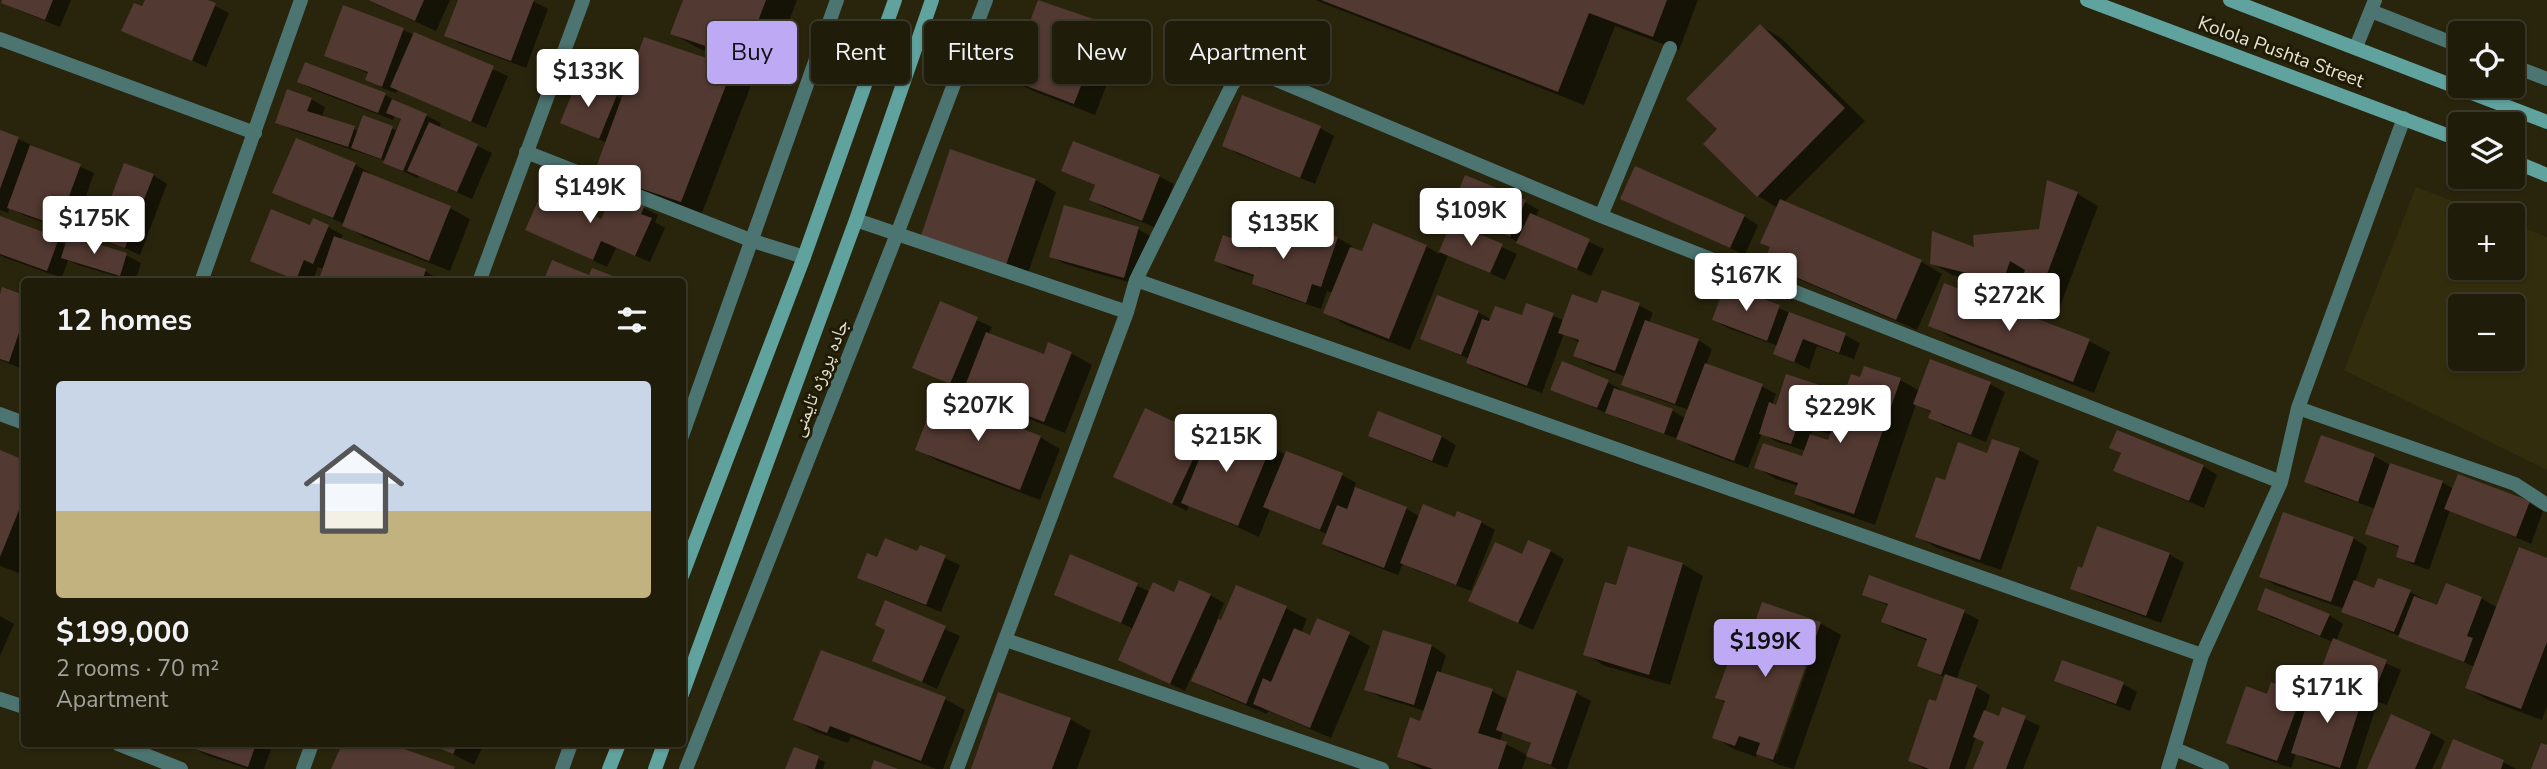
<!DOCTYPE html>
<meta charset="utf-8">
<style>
body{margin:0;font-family:"Nunito Sans","Noto Naskh Arabic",sans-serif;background:#2c2918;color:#f1f3f6;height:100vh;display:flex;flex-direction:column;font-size:26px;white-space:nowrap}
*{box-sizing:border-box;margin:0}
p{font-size:23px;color:#a1a19c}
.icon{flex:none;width:38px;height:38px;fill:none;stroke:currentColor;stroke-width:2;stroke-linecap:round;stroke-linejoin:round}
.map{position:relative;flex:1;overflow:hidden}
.drawer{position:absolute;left:21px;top:278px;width:665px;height:469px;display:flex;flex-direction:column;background:#1f1c0a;border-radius:7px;box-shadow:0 2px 5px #0004,0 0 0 2px #3c3a2b}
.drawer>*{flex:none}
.guide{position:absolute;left:707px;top:21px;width:665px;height:63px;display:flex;gap:14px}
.tools{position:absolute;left:2448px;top:21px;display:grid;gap:14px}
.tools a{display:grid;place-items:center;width:77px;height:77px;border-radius:7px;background:#1f1c0a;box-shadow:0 2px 5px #0004,0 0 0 2px #3c3a2b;font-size:35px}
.price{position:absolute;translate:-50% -60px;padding:0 16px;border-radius:7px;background:#fff;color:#222;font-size:23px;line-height:46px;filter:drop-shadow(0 2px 4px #0008)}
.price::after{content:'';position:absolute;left:50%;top:42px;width:21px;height:16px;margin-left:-10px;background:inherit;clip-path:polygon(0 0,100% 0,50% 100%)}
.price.on{background:#bea9f4;color:#111}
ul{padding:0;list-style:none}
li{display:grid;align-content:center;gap:14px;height:371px;padding:0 35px}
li+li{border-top:2px solid #3c3a2b}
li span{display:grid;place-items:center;height:217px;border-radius:7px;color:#555}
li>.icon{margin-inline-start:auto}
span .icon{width:126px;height:126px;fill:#fffc;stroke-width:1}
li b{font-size:30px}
h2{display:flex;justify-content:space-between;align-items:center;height:84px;padding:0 35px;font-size:30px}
.chip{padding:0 24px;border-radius:7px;background:#1f1c0a;box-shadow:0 2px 5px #0004,0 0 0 2px #3c3a2b;font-size:24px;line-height:63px}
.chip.on{background:#bea9f4;color:#111}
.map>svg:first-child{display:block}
</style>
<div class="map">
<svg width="2547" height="769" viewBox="0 0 2547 769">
<rect width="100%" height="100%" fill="#29250d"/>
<path fill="#322d0d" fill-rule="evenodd" d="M2416,187L2490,215H2460V268H2513V224L2547,237V470L2344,370ZM2460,306H2513V359H2460Z"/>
<path fill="#0007" fill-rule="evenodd" d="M4,0H71L60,27L18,10L3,2Z
M147,0H203L229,13L206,67L124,30L143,9Z
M367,0H450L436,31Z
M460,0H531L548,9L526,68L461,44L446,36Z
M685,0H797L770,73L698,48L673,34Z
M1315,0H1698L1679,50L1615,26L1584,105Z
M1039,1L1105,25L1125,37L1095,115L1031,90L1010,79Z
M1761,26L1781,38L1865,121L1784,202L1922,262L1942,274L1917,330L1786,274L1765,262L1771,247L1778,208L1758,196L1719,129Z
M403,30L508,76L486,128L398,90L396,93L382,88L367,79L369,74L326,55Z
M732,69L753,80L702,213L617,184L607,143L563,123L616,96L623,100Z
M299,82L385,95L441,123L439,128L492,153L472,199L419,176L418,178L400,170L386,161L292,130L277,122L311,99L325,107L322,117L359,131L364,117L398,131L403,121L395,116L393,120L314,90Z
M1320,128L1334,136L1315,184L1238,154L1224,145Z
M0,131L94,173L73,233L23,215L10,208L8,213L0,210Z
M297,140L356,165L370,173L369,175L450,208L470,219L450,271L364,237L344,224L275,192Z
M952,151L1036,180L1056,192L1027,276L943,247Z
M1063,171L1159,176L1174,184L1157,228L1105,208L1091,200L1096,186Z
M153,175L167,184L140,255L98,236Z
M2048,183L2078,194L2098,206L2056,317L2035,309L2015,298L2018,288L1996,276L1995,279L2014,290L1952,275L1932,263L2041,231Z
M614,193L658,215L655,222L665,228L650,262L616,248L607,267L528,229L602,221Z
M1622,199L1744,216L1758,225L1745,255Z
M1525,202L1539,210L1536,217L1604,249L1591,276L1452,211Z
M0,218L67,245L70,237L126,255L141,263L135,282L78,265L68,260L62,278L3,257L0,255Z
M314,220L343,235L340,240L425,271L444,282H320L324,269L318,267L312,282H299L252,260L310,227Z
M1297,224L1338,238L1352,246L1351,249L1362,254L1426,246L1439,254L1452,224L1517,254L1505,280L1448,255L1410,350L1346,325L1326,313L1333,293L1327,291L1321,309L1268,291L1254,283L1256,277L1230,269L1216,260L1262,250L1288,252Z
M1138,229L1152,237L1138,285L1065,264L1051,256Z
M1726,287L1845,335L1860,343L1854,359L1817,346L1809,369L1775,353L1778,346L1728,328L1714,320Z
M3,289L24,297L23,369L0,360V298Z
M941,304L992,327L988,335L1045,356L1071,353L1092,365L1065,433L986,402L915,367Z
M1528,305L1565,321L1599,305H1639L1653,313L1649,323L1698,340L1712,349L1706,365L1762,386L1776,394L1772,405L1777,407L1831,390L1845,398L1900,380L1920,391L1990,384L2005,392L1986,442L1944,426L1930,418L1932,413L1916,404L1875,525L1817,505L1796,493L1798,486L1776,479L1756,467L1804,458L1806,451L1775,441L1762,433L1748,468L1692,447L1679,439L1622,420L1552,389L1608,382L1622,390L1621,392L1673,411L1685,418L1689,410L1638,392L1624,384L1626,377L1590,364L1575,356L1580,343L1564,334L1542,393L1482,371L1468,362L1469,359L1422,339L1478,312L1492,320L1523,317ZM1813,429L1832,435L1829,442L1811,436Z
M1930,325L2089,341L2110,352L2094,393L1950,337Z
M1379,413L1442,437L1456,445L1447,468L1384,443L1370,435Z
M1040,437L1060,449L1040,500L938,461L917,449Z
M1203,437L1209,440L1271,446L1286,455L1342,475L1356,483L1354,488L1407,509L1420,517L1481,522L1495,530L1471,591L1416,570L1403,563L1398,575L1338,552L1324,544L1327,534L1270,509L1259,537L1189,505L1187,511L1130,484Z
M2322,437L2374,456L2390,465L2442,482L2454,489L2529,503L2543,511L2531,544L2450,510L2429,570L2412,564L2398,556L2400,548L2367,534L2376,509L2321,490L2306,481Z
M2111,448L2203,466L2217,475L2204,508L2130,478L2116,470L2122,454Z
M2019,450L2039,461L2001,570L1937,548L1917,536L1946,482L1988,455Z
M0,452L24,462V559L19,573L0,566Z
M2353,538L2367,547L2355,583L2375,590L2410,592L2438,607L2481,598L2498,608L2547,559V707L2542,720L2488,700L2467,688L2475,667L2358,619L2344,611L2345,609L2275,585L2261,576Z
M921,547L960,565L941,612L873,585L859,577L878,559L918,553Z
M1629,548L1683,564L1703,576L1670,685L1605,666L1585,654L1617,588Z
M1550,551L1564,559L1533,630L1470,600L1523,556Z
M2169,554L2184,563L2161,623L2086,596L2072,588L2083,570Z
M1071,557L1151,592L1210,595L1224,603L1217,620L1222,622L1237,587L1286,608L1307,619L1301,633L1311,637L1349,634L1370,646L1331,738L1268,711L1267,714L1214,692L1194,681L1198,670L1195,668L1185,691L1120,660L1134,629L1056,594Z
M1870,578L1964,612L1979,620L1956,680L1976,687L1990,695L1985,712L2000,718L2003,709L2040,726L2023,769H1975L1985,743L1976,737L1965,769H1924L1910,761L1937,704L1946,678L1919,665L1928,641L1897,630L1883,622L1889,606L1864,594Z
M886,603L960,636L937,689L874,660L887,630Z
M2259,609L2329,615L2343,624L2336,641L2401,670L2387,705L2334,685L2320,677L2333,642L2273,618Z
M0,616L14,624L0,656Z
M1820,623L1841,635L1794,769L1779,765L1757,753L1756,757L1734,749L1714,737L1726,703L1717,698L1749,644ZM1809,650L1813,651L1777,754H1773Z
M1384,632L1432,646L1446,655L1440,674L1492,691L1508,700L1518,672L1576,693L1591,701L1567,769H1557L1528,755L1532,744L1503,732L1500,741L1527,755L1522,769H1422L1399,756L1421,723L1425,711L1380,697L1366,689Z
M2057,680L2123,684L2137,692L2130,711L2071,688Z
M2301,695L2310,700L2362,699L2376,707L2356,769H2336L2308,760L2296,754L2291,768L2242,751L2228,742L2268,697Z
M945,699L965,710L943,769H936L851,737L848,743L816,732L796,720Z
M1070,719L1091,731L1077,769H973Z
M2431,733L2445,741L2432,769H2368Z
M2454,742L2503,762L2516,769H2443Z
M193,744H273L264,769H248L206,755L192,747Z
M433,744H484L474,765Z
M795,749L825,762L823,769H787Z"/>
<path fill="#523931" d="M2,0H53L45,20L1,3Z
M145,0H208L216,3L192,61L121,31L134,3L142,6Z
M368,0H424L415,21Z
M458,0H534L511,61L444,36Z
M683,0H766L744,59L670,34Z
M1038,0L1105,23L1074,104L1008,79Z
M1321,0H1667L1653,37L1589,13L1558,92Z
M343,5L404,28L382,87L365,80L368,72L324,56Z
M1760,24L1845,108L1757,197L1703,144L1717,129L1686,99Z
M414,32L494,66L471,122L390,87Z
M644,37L733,67L681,202L594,173Z
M305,62L386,93L378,113L297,82Z
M578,79L617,95L599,139L560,123Z
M287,89L312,98L307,111L355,126L348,147L275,123Z
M1242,95L1321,126L1300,178L1222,146Z
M392,99L427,114L403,171L383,163L401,119L386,113Z
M363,115L393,126L381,159L351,148Z
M429,122L478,144L457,192L407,171Z
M0,130L19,137L0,189Z
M296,138L356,163L333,218L272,193Z
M1073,141L1160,175L1142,221L1089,200L1095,185L1061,171Z
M30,145L81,164L58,226L7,208Z
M950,149L1036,179L1006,265L921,236Z
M124,163L154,174L125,248L96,237Z
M1635,166L1745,215L1730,248L1620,199Z
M363,171L451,206L429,261L342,226Z
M1465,175L1526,200L1510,237L1450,212Z
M2047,180L2078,192L2035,306L2013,298L2025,270L2010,261L2003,282L1930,264L1932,231L1974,247L1973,235L2039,229Z
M614,191L645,205L641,214L652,218L635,256L601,241L593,260L525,230L542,192L601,219Z
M1780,199L1922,260L1896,320L1763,263L1770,247L1760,243Z
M1064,205L1139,227L1124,278L1049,257Z
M271,209L310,225L313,218L329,225L313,264L304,260L296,280L250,261Z
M1530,213L1590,239L1577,269L1516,243Z
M0,216L59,238L47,271L0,254Z
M1296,222L1338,237L1321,287L1312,284L1306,303L1252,284L1254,275L1214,261L1223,235L1260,248L1262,242L1287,250Z
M1451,222L1503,244L1490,273L1439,252Z
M1373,223L1427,245L1389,339L1323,313L1350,247L1362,251Z
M68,235L127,253L120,276L61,258Z
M334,236L426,269L422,282H318Z
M552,260L589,275L592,268L621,279L620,282H543Z
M1944,283L2090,339L2073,382L1928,326Z
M1725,285L1780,305L1767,341L1712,320Z
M2,287L24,295V318L9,362L0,359V294Z
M1602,290L1640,303L1615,371L1573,356L1579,340L1558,333L1572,294L1597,303Z
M1437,295L1479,311L1461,355L1420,339Z
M940,301L978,317L950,384L912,368Z
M1526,303L1554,313L1527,386L1466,363L1482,319L1489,321L1495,306L1522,315Z
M1789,312L1846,333L1839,353L1803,339L1794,362L1773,354Z
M1645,320L1699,339L1675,404L1621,385Z
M986,332L1044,354L1048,342L1072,352L1044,422L963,391Z
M1930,359L1991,382L1971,435L1928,418L1931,411L1913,404Z
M1562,361L1609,380L1597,408L1550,390Z
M1705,363L1763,384L1734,461L1676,439Z
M1864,366L1901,378L1854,514L1794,494L1798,483L1754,468L1763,443L1802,456L1810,434L1828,440L1851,374L1860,377Z
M1786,374L1832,389L1819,429L1799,422L1791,444L1759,434L1769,402L1776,405Z
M1614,388L1673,409L1664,434L1605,413Z
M936,396L1041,436L1020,490L915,450Z
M1145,408L1204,436L1172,504L1113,477Z
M1378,411L1442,436L1432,461L1368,436Z
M1215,421L1272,444L1238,526L1181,503Z
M2117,430L2204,465L2189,501L2113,471L2121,453L2109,448Z
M2321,435L2375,454L2358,502L2304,482Z
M1992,439L2020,448L1980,560L1915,537L1936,477L1945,480L1958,442L1987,453Z
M0,450L24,460V498L0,557Z
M1286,451L1343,473L1320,530L1263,507Z
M2390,463L2443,481L2414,563L2396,557L2399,546L2365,534Z
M2458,474L2530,501L2516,537L2444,509Z
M1355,487L1407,507L1384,568L1322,544L1337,505L1347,509Z
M1423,504L1455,517L1457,511L1482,521L1456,585L1400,563Z
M2283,512L2354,537L2331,602L2259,577Z
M2097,526L2170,553L2146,616L2070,589L2078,566L2082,568Z
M885,538L917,551L920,545L946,555L926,605L857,578L867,553L877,557Z
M1528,540L1551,550L1518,623L1468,601L1495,542L1522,554Z
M1628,546L1683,563L1649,675L1583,655L1605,582L1616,585Z
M2519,547L2547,558V642L2521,709L2465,688Z
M1070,554L1138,583L1121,623L1054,595Z
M1869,575L1965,610L1941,675L1917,666L1927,639L1881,622L1888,604L1862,595Z
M2378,578L2411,590L2394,632L2341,612L2354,580L2374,588Z
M1179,580L1211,594L1170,684L1118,660L1153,582L1174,592Z
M2446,583L2482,597L2467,636L2473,638L2464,662L2398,637L2414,596L2437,605Z
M1236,585L1287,606L1246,704L1191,681L1218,619L1221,620Z
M2265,588L2330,614L2320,636L2257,610Z
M885,600L946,626L922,682L872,661L885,630L875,625Z
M1762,602L1821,622L1773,760L1756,754L1760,743L1739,736L1735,746L1712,738L1725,701L1715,698L1737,638L1748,642Z
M1317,618L1350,632L1310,728L1253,704L1263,678L1271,682L1294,628L1310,635Z
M1383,630L1432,645L1414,705L1364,690Z
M2333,638L2387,660L2372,698L2318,677Z
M821,650L946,697L921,761L830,726L827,733L793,720Z
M2062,660L2124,682L2116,704L2054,681Z
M1517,670L1577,691L1551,765L1526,756L1531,743L1496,730Z
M1437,671L1493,689L1478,733L1507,742L1498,769H1433L1397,757L1410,717L1420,721Z
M1945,674L1977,685L1949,769H1929L1908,761L1929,699L1936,701Z
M2271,682L2302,694L2277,761L2226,743L2246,686L2267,694Z
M2314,682L2363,697L2340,768L2291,753Z
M998,692L1071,718L1052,769H971Z
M2002,707L2026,716L2006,769H1973L1984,742L1973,737L1984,710L1999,716Z
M2391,714L2431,732L2415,769H2367Z
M2453,739L2504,760L2501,769H2441Z
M2541,743L2547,745V769H2531Z
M191,744H256L248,767L189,747Z
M342,744H390L455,767L454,769H331Z
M430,744H458L453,754Z
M794,747L819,756L815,769H785Z
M874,760L898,769H871Z"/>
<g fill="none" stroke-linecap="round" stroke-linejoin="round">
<path stroke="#4c7572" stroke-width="14" d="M2371,11L2460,46
M0,39L255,133
M2356,47L2375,0
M2513,66L2547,79
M526,152L753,241L804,257
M1601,216L1670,48
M856,220L1127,312
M1136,280L2202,655
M201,282L301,0
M479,282L583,0
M2298,408L2515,484L2547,505
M0,414L24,423
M1006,640L1382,769
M0,699L24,707
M118,744L181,769
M2175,749L2222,769
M303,769L312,744
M957,769L1127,312L1136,280L1232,85L1244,70L1267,76L1601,216L2281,482
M2168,769L2202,655L2281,482L2298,408L2404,118"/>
<path stroke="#4c7572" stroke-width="14" d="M682,436L837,0
M562,769L571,744
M686,769L897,234L986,0"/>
<path stroke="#5fa29e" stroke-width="14" d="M2087,0L2460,140
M2230,0L2547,122
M2513,161L2547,175
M682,576L804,257L895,0
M682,694L856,220L932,0
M609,769L619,744
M655,769L664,744"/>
</g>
<g text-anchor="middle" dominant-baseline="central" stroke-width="6" stroke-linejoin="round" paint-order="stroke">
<g font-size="19" fill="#e6e4d6" stroke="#201b04">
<text transform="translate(2281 52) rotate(20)">Kolola Pushta Street</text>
<text transform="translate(820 378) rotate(-68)">جاده پروژه تایمنی</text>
</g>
</g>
</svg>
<div class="tools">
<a><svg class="icon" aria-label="locate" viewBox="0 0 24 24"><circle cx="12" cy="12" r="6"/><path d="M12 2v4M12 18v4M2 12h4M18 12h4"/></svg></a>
<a><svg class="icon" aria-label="layers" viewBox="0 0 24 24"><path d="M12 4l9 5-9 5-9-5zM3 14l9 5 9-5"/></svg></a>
<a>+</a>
<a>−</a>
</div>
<b class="price" style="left:588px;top:109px">$133K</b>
<b class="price" style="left:590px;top:225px">$149K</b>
<b class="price" style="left:1471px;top:248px">$109K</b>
<b class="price" style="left:94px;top:256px">$175K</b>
<b class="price" style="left:1283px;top:261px">$135K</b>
<b class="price" style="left:1746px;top:313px">$167K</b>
<b class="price" style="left:2009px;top:333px">$272K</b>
<b class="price" style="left:978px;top:443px">$207K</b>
<b class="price" style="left:1840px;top:445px">$229K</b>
<b class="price" style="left:1226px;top:474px">$215K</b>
<b class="price on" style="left:1765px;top:679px">$199K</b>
<b class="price" style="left:2327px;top:725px">$171K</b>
<div class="guide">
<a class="chip on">Buy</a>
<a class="chip">Rent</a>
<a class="chip">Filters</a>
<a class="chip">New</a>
<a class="chip">Apartment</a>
</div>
<section class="drawer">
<h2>12 homes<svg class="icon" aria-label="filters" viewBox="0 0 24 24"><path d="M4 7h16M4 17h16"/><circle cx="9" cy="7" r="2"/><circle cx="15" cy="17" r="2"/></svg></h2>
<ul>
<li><span style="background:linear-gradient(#c9d6e8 60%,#c2b280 0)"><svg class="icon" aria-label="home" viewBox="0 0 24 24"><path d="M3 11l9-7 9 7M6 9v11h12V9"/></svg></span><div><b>$199,000</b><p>2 rooms · 70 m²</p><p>Apartment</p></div></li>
</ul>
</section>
</div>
